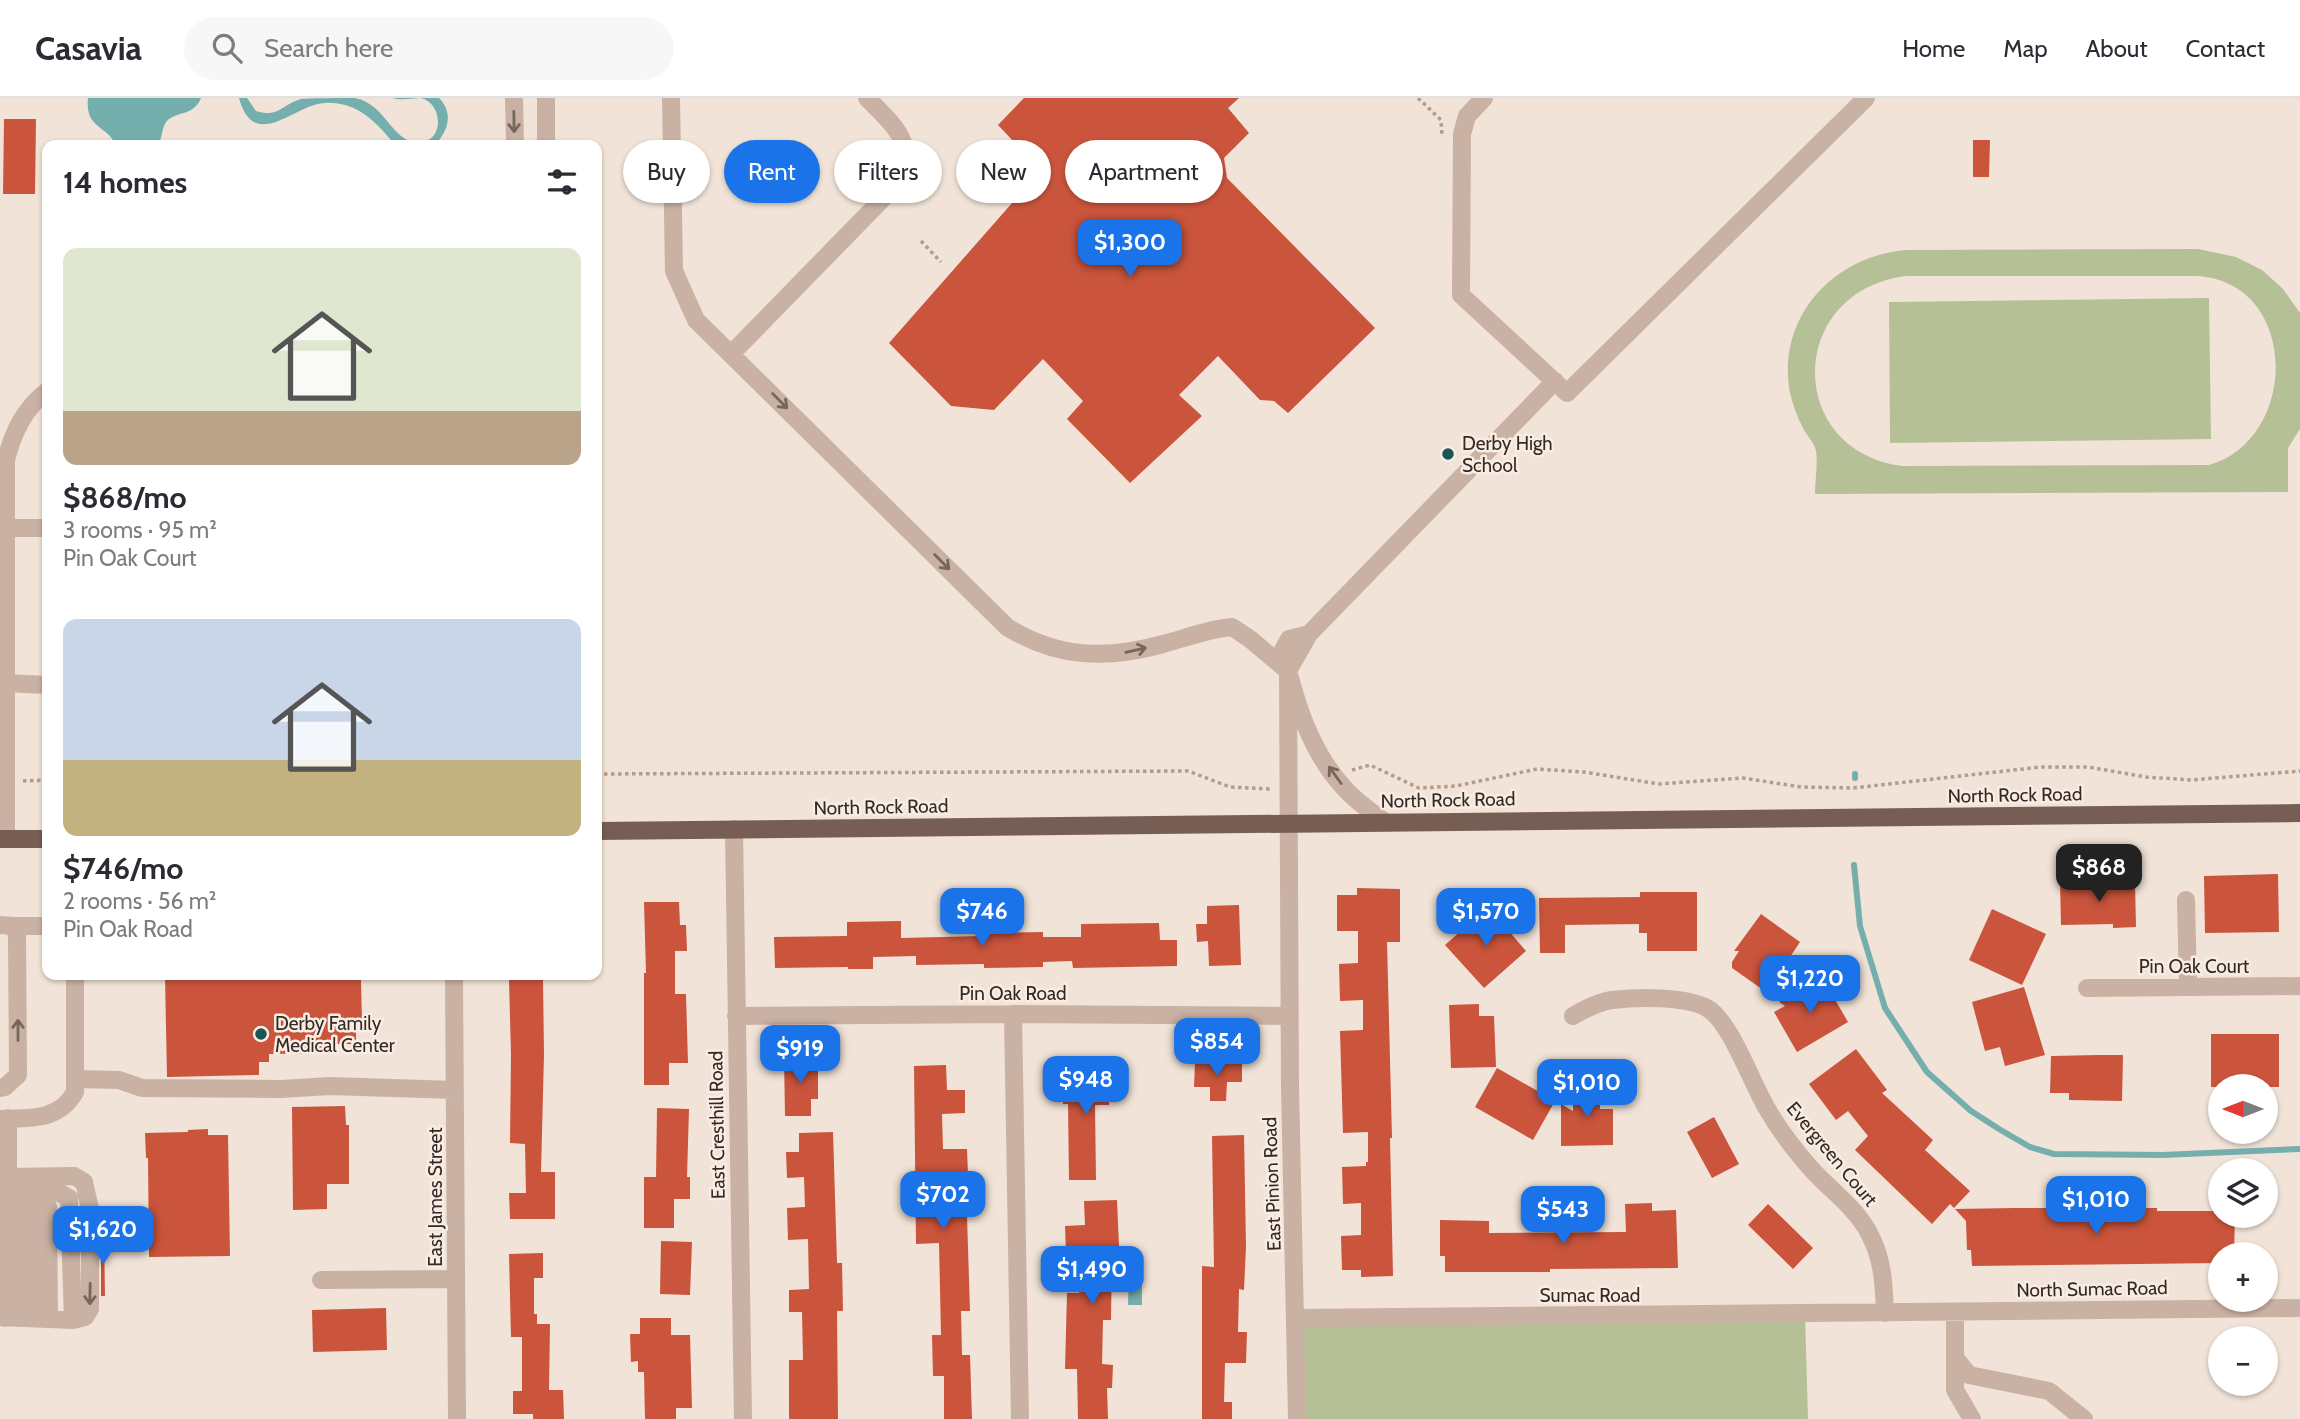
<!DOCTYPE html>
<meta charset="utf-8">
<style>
body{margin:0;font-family:Cabin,sans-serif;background:#f7f7f7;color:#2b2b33;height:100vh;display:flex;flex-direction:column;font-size:26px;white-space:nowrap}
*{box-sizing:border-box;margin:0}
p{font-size:23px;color:#7c7c81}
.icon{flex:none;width:38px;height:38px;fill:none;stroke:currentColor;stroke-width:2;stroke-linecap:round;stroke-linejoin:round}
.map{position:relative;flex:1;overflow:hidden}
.drawer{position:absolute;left:42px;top:42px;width:560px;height:840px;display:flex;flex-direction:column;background:#fff;border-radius:14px;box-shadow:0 2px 5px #0004}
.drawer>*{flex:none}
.banner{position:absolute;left:623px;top:42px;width:665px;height:63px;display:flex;gap:14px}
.needle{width:46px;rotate:270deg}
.fabs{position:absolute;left:2208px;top:976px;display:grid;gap:14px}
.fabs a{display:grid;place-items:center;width:70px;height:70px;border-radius:50%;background:#fff;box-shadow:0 2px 5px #0004;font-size:35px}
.price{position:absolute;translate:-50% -60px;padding:0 16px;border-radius:14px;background:#1a73e8;color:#fff;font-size:23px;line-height:46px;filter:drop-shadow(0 2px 4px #0008)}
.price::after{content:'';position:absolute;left:50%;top:42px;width:21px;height:16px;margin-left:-10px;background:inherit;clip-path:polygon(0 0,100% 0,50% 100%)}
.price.selected{background:#222;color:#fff}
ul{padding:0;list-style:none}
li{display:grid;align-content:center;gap:14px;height:371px;padding:0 21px}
li span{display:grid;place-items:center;height:217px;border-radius:14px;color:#555}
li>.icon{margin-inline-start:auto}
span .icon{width:126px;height:126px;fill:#fffc;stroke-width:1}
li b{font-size:30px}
h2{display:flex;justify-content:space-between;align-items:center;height:84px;padding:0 21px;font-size:30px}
.chip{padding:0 24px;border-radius:32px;background:#fff;box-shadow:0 2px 5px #0004;font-size:24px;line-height:63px}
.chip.selected{background:#1a73e8;color:#fff}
header{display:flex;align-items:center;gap:42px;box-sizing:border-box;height:98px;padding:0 35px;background:#fff;border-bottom:2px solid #e1e1e2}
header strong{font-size:33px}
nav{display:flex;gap:38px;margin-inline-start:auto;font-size:24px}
.search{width:490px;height:63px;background:#f7f7f7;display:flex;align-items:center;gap:18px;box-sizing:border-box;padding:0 24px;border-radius:38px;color:#7c7c81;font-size:26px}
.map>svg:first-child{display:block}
</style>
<header>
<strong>Casavia</strong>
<div class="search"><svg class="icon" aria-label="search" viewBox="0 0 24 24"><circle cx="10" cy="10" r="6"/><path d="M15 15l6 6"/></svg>Search here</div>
<nav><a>Home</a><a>Map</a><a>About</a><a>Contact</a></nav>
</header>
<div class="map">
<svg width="2300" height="1321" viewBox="0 0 2300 1321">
<rect width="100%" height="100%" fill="#f1e3d7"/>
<path fill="#b5c097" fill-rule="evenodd" d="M2198,151L2236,159L2262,172L2283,191L2300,215V331L2288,350V394L1815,396C1815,382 1818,366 1816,353C1815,345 1806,337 1803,330C1797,319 1793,307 1790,295C1776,220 1833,158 1906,152ZM1905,178H2196C2300,183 2300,341 2209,367L1902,368C1785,353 1786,194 1905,178Z
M2209,200L2211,341L1890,345L1889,204Z
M1805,1216L1808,1321H1297L1296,1220Z"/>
<path fill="#75afad" d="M88,0H201C194,17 181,13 169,21C161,27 163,40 158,47H116C106,26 85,31 88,0Z
M239,0H247L256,13C279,20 281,7 301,1C311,0 344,0 355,0C387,7 389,41 419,46C424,44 431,42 434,37C443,25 436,3 421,0C412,0 403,3 393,0H439C454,15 448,33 435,47H395C376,24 357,3 324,5C294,7 254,55 239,0Z
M1129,1170L1142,1171V1207H1128Z"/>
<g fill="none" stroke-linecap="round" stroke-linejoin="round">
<path stroke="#75afad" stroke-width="6" d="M1855,676V680
M1854,767L1860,828L1885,910L1927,974L1971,1013L1999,1031L2030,1049L2054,1056L2163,1057L2300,1051"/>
</g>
<path fill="#ca543c" d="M1024,0H1239L1228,10L1249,35L1224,60L1227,80L1375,230L1288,315L1274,303L1260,302L1218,258L1179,297L1202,318L1130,385L1067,321L1083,303L1043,261L994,312L951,308L889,245L1035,79L1032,63L998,27Z
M4,21H36L35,96H3Z
M1973,42H1990L1989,79H1973Z
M2278,776L2279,834L2205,835L2204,778Z
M2135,784L2136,829L2113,830V826L2061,827L2060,785Z
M1357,790L1400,791V844H1387L1392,1040H1390L1393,1178L1361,1179V1172H1342L1341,1138L1361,1137V1105L1343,1106L1342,1069L1366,1068V1064H1368V1034L1343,1035L1340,933L1363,932V902L1340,903L1339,866L1358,865V833H1337V797H1357Z
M1640,794H1697V853H1647V835H1639V826L1565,827V855H1540L1539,800L1640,799Z
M644,804H679L680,827H686L687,853H675V896H686L688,965H669V987H644V875H646Z
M1239,807L1241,867L1209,868L1208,843L1197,844L1196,826H1207V808Z
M1488,809L1526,853L1484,890L1445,847Z
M1992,811L2046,836L2022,887L1969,862Z
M1761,816L1800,844L1786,865L1790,868L1769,896L1732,870V864L1739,853H1734Z
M901,823V840L983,838V835L1043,834V839H1081V826L1159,825L1160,842H1177V868L1073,870L1072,863L1043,864V869L984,870V866L916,867V858L873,859V871H848V869L775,870L774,839L847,838V824Z
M165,877H355V882H361L362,925H356V946H327V955L269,956V964H259V977L167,979Z
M1822,879L1848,924L1797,954L1774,914L1785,908L1779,904Z
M543,881L544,956L541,1074H555V1121H510L509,1095H526L525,1046L510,1045L511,956L509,882Z
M2024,889L2045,957L2005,968L2000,949L1985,953L1972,904Z
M1479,906V918H1494L1496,969L1451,970L1449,907Z
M2211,936H2279V989H2211Z
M1856,951L1887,992L1882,995L1933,1042L1925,1052L1970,1093L1954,1110L1950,1106L1932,1126L1855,1052L1868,1038L1848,1013L1836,1022L1809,986Z
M2099,957H2123L2122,1003L2069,1002V995H2050L2051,958Z
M784,959H818V1001H811V1018H785Z
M1078,961L1110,962L1109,1007H1095L1096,1082H1069L1068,1006H1063V988H1077Z
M1195,964L1242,965V984H1227L1226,1003H1210V989H1194Z
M946,967L947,992H965V1015L942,1016L943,1051H967L968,1076H945L946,1118H967L970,1213H961L962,1257H970L972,1321H944V1278H933L932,1237H941L939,1145L916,1146L914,968Z
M1497,970L1555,1003L1533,1042L1475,1009Z
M1600,985V1011H1613V1047L1561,1048V1006L1573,1013V986Z
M345,1008L346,1027H349V1086H327V1111L293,1112L292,1009Z
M657,1010L689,1011L687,1079H690V1101H674V1130H644V1079H656Z
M1714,1019L1739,1066L1712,1080L1687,1034Z
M208,1031V1037H228L230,1158L149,1159L148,1060H146L145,1035L188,1034V1032Z
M833,1034L837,1165H842L843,1213H837L838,1321H789V1262H803L802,1214H789V1192L809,1191L808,1141L788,1142L787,1110L805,1109L804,1079L787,1080L786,1054H799V1035Z
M1244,1037L1246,1149L1244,1192L1239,1191L1238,1234H1247L1246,1265H1225L1224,1304H1232V1321H1202V1168L1214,1169L1212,1038Z
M1117,1102L1119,1148H1112L1111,1222H1103L1102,1266L1113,1267L1112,1290H1107L1108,1321H1078L1077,1271H1065L1067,1195H1079L1080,1156H1066L1065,1128L1085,1127L1084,1103Z
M1652,1105V1113L1676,1112L1678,1170L1550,1171V1174H1445V1158H1440V1122L1489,1123V1135L1626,1134L1625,1106Z
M1768,1106L1813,1150L1793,1171L1748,1127Z
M2015,1110H2157V1113H2221V1118H2235L2234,1157H2221V1165L1972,1168L1971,1152H1967L1966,1123L1955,1111Z
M101,1136H104L105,1198H101Z
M661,1143L692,1144L690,1197L660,1196Z
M543,1155V1180H534V1216H537V1226H550L549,1292H563L564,1321H533V1316H513V1293H522V1239H511L509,1156Z
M386,1210L387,1252L313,1254L312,1212Z
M640,1220H671V1237H690L692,1310H676V1321H645L644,1274H638V1263L631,1264L630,1236H640Z"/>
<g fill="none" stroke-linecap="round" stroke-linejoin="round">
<path stroke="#b59b8d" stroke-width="3.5" stroke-dasharray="3.5 3.5" stroke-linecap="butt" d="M1418,0L1441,22L1442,38
M921,143L941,164
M1352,672L1370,667L1419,690L1456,688L1537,671L1584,674L1659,686L1743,680L1801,689L1853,690L2041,669H2088L2146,679L2191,682L2300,673
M597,676L1188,673L1230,689L1272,691
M23,683L47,682"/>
<path stroke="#c9b1a3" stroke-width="18" d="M514,0L515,47
M546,0V47
M671,0L674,173L696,222L1007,529C1057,560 1107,562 1163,546C1186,540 1208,531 1232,529L1250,541L1288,573
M1484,0L1467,18L1462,36L1461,197L1567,295L1866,0
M732,255L905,78C911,38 892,26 867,0
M5,430H47
M1309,536L1289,541L1283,552C1295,603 1310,655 1347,693C1358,705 1372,714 1385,724
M5,585L47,587
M734,731L743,1321
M6,741V362C13,334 24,311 47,293
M2186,802L2188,888
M0,827L14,828L17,838L18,977L5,989L0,990
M14,828H47
M454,877L457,1321
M2087,890L2300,888
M1013,916L1020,1321
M736,918L1013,916L1290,918
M1573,918C1585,911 1598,904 1612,902C1637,899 1685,898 1707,910C1730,923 1751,983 1766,1009C1779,1032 1796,1054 1814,1074C1833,1094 1858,1112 1870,1137C1883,1162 1884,1187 1885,1215
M77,981L119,982L142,990L281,991L330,988L455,992
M0,1021C30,1020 59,1023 75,994V877
M8,1093L58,1094L69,1100L73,1222
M18,1108L19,1220
M31,1108L32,1220
M8,1109L48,1108L49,1221
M0,1119L8,1109V1020
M2,1119L5,1220
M321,1182L456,1181
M1955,1214V1260L1969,1277L2049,1293L2084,1321
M0,1219L73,1222L85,1219L90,1211V1111L84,1084L74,1078L8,1079
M1296,1220L2300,1210
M1955,1260V1292L1972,1321
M1297,1321L1290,988L1288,573L1309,536L1555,283"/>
<path stroke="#775e55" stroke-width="18" d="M597,733L2300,715
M0,741H47"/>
</g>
<defs><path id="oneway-shaft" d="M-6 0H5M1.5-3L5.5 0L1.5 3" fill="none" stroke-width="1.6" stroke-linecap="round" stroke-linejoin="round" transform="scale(1.75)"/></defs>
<g stroke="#77665e">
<use href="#oneway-shaft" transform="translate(514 24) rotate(89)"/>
<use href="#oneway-shaft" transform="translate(780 303) rotate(45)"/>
<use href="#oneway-shaft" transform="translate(942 464) rotate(45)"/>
<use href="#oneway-shaft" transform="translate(1136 552) rotate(-13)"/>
<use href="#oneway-shaft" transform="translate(1335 677) rotate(-126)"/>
<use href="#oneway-shaft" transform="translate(18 932) rotate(-90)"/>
<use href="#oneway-shaft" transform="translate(90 1196) rotate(91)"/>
</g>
<g fill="#1a5656" stroke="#f9ede3" stroke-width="2.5">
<circle cx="1448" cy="356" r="7"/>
<circle cx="261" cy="936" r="7"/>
</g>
<g text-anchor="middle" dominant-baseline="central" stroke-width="5" stroke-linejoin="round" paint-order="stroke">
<g font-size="19" fill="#342925" stroke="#f9ede3" text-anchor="start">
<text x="1462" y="345">Derby High<tspan x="1462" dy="22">School</tspan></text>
<text x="275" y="925">Derby Family<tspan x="275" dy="22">Medical Center</tspan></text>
</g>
<g font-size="19" fill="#342925" stroke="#f9ede3">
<text transform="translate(2015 697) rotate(-1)">North Rock Road</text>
<text transform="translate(1448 702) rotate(-1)">North Rock Road</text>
<text transform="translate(881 709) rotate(-1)">North Rock Road</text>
<text x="2194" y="868">Pin Oak Court</text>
<text x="1013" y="895">Pin Oak Road</text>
<text transform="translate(717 1027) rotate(-91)">East Cresthill Road</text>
<text transform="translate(1832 1056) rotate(50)">Evergreen Court</text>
<text transform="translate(1272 1086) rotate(-92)">East Pinion Road</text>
<text transform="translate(435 1099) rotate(-90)">East James Street</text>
<text transform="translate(2092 1191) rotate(-1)">North Sumac Road</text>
<text x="1590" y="1197">Sumac Road</text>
</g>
</g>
</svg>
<div class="fabs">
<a><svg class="needle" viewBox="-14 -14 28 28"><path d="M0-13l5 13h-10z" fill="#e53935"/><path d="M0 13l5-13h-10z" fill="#7c7c81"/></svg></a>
<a><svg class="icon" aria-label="layers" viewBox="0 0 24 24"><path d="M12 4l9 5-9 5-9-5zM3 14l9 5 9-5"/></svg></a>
<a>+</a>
<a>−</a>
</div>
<b class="price" style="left:1130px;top:181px">$1,300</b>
<b class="price selected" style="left:2099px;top:806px">$868</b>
<b class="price" style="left:982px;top:850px">$746</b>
<b class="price" style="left:1486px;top:850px">$1,570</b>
<b class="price" style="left:1810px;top:917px">$1,220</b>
<b class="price" style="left:1217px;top:980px">$854</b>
<b class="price" style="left:800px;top:987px">$919</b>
<b class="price" style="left:1086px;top:1018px">$948</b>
<b class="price" style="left:1587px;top:1021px">$1,010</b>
<b class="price" style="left:943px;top:1133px">$702</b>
<b class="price" style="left:2096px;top:1138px">$1,010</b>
<b class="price" style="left:1563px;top:1148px">$543</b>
<b class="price" style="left:103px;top:1168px">$1,620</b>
<b class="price" style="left:1092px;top:1208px">$1,490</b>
<div class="banner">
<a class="chip">Buy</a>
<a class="chip selected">Rent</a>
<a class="chip">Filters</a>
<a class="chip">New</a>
<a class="chip">Apartment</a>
</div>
<section class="drawer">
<h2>14 homes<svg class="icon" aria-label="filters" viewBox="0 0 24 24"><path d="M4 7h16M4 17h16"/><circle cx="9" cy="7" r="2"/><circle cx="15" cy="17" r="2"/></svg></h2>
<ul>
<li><span style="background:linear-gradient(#dfe7d0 75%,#b9a48a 0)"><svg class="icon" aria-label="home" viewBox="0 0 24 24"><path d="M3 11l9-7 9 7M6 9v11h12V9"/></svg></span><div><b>$868/mo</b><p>3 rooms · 95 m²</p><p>Pin Oak Court</p></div></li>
<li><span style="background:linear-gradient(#c9d6e8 65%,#c2b280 0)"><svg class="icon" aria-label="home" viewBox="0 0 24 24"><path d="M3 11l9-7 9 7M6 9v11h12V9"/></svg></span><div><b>$746/mo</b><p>2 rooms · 56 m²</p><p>Pin Oak Road</p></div></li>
</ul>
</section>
</div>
